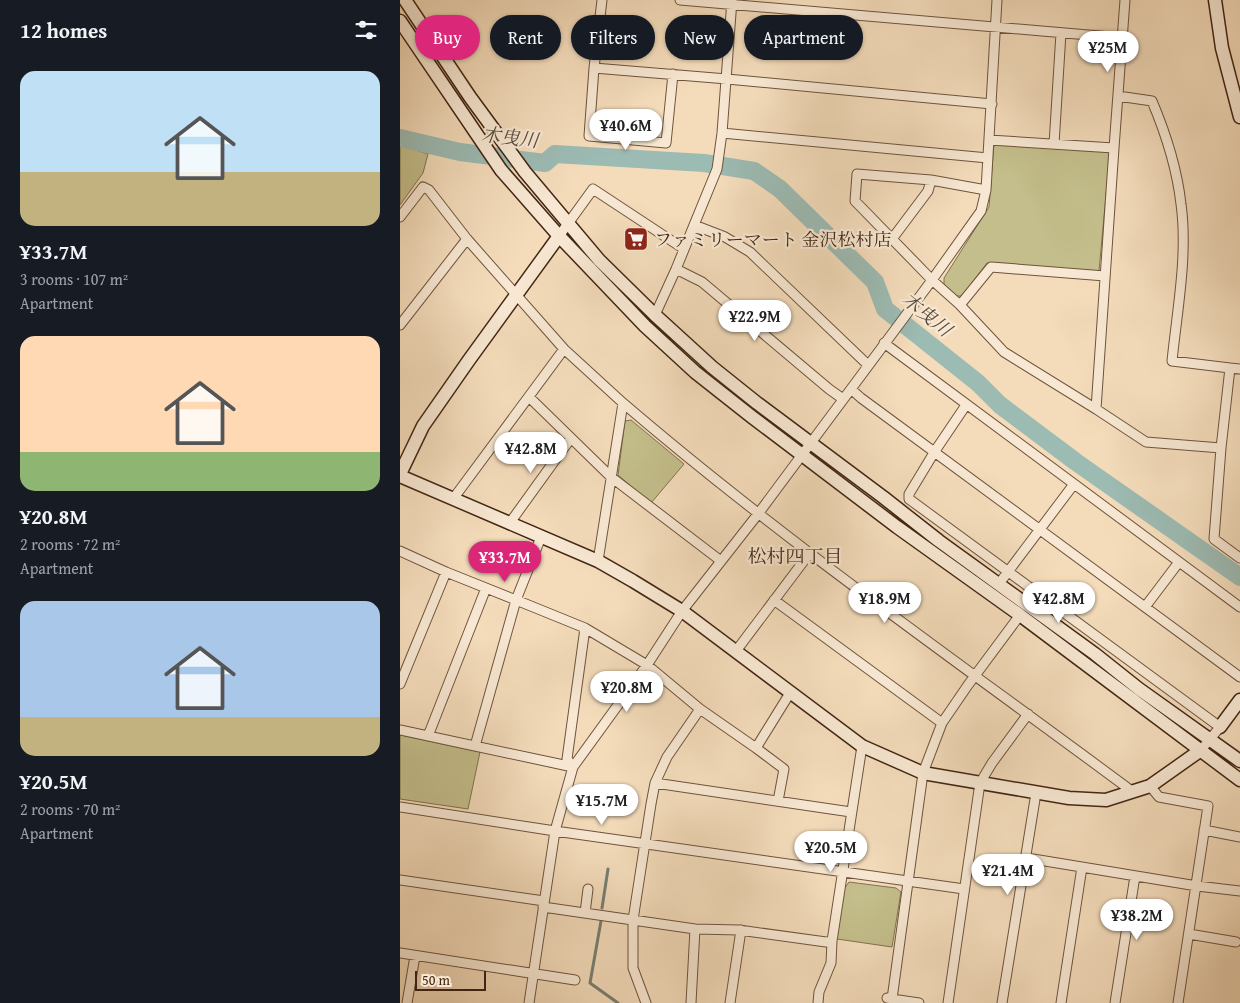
<!DOCTYPE html>
<meta charset="utf-8">
<style>
body{margin:0;font-family:"Gentium Book Plus","Noto Serif JP",serif;background:#242831;color:#f1f3f6;height:100vh;display:flex;flex-direction:column;font-size:19px;white-space:nowrap}
*{box-sizing:border-box;margin:0}
p{font-size:16px;color:#9ea1a6}
.icon{flex:none;width:28px;height:28px;fill:none;stroke:currentColor;stroke-width:2;stroke-linecap:round;stroke-linejoin:round}
.map{position:relative;flex:1;overflow:hidden}
.side{display:flex;flex-direction:column;background:#171b24;width:400px}
.side>*{flex:none}
.banner{position:absolute;left:15px;top:15px;width:475px;height:45px;display:flex;gap:10px}
.scale{position:absolute;left:15px;bottom:12px;width:71px;box-sizing:border-box;padding-left:5px;border:2px solid #422613;border-top:0;font-size:14px;line-height:18px;white-space:nowrap;color:#422613;-webkit-text-stroke:4px #f8e8d3;paint-order:stroke}
.price{position:absolute;translate:-50% -42px;padding:0 11px;border-radius:18px;background:#fff;color:#222;font-size:16px;line-height:32px;filter:drop-shadow(0 1px 2px #0008)}
.price::after{content:'';position:absolute;left:50%;top:30px;width:15px;height:11px;margin-left:-8px;background:inherit;clip-path:polygon(0 0,100% 0,50% 100%)}
.price.selected{background:#db2777;color:#fff}
ul{padding:0;list-style:none}
li{display:grid;align-content:center;gap:10px;height:265px;padding:0 20px}
li span{display:grid;place-items:center;height:155px;border-radius:15px;color:#555}
li>.icon{margin-inline-start:auto}
span .icon{width:90px;height:90px;fill:#fffc;stroke-width:1}
li b{font-size:21px}
h2{display:flex;justify-content:space-between;align-items:center;height:60px;padding:0 20px;font-size:21px}
.chip{padding:0 18px;border-radius:22px;background:#171b24;box-shadow:0 1px 4px #0004;font-size:18px;line-height:45px}
.chip.selected{background:#db2777;color:#fff}
main{display:flex;flex:1;min-height:0}
.map>svg:first-child{display:block}
</style>
<main>
<section class="side">
<h2>12 homes<svg class="icon" aria-label="filters" viewBox="0 0 24 24"><path d="M4 7h16M4 17h16"/><circle cx="9" cy="7" r="2"/><circle cx="15" cy="17" r="2"/></svg></h2>
<ul>
<li><span style="background:linear-gradient(#bfe0f5 65%,#c2b280 0)"><svg class="icon" aria-label="home" viewBox="0 0 24 24"><path d="M3 11l9-7 9 7M6 9v11h12V9"/></svg></span><div><b>¥33.7M</b><p>3 rooms · 107 m²</p><p>Apartment</p></div></li>
<li><span style="background:linear-gradient(#ffd9b3 75%,#8fb573 0)"><svg class="icon" aria-label="home" viewBox="0 0 24 24"><path d="M3 11l9-7 9 7M6 9v11h12V9"/></svg></span><div><b>¥20.8M</b><p>2 rooms · 72 m²</p><p>Apartment</p></div></li>
<li><span style="background:linear-gradient(#a9c7e8 75%,#c2b280 0)"><svg class="icon" aria-label="home" viewBox="0 0 24 24"><path d="M3 11l9-7 9 7M6 9v11h12V9"/></svg></span><div><b>¥20.5M</b><p>2 rooms · 70 m²</p><p>Apartment</p></div></li>
</ul>
</section>
<div class="map">
<svg width="840" height="1003" viewBox="0 0 840 1003">
<rect width="100%" height="100%" fill="#f4dcbb"/>
<filter id="stains"><feTurbulence type="fractalNoise" baseFrequency=".004" numOctaves="4"/><feColorMatrix values="0 0 0 0 .2 0 0 0 0 .09 0 0 0 0 .02 0 0 0 .5 -.17"/></filter>
<radialGradient id="worn" r=".72"><stop offset=".6" stop-color="#630" stop-opacity="0"/><stop offset="1" stop-color="#630" stop-opacity=".3"/></radialGradient>
<path fill="#c3be8b" stroke="#82724f" d="M594,144L710,152L699,271L587,263L562,296H556L544,286V278L589,207Z
M0,145L28,154L23,173L0,205Z
M231,420L284,464L251,503L218,475L225,421Z
M0,735L80,752L68,809L0,799Z
M449,882L496,888L501,892L492,947L437,939L444,889Z"/>
<g fill="none" stroke-linecap="round" stroke-linejoin="round">
<path stroke="#787f73" stroke-width="3" d="M202,908L208,869
M201,921L190,983L218,1003"/>
<path stroke="#9cbbb3" stroke-width="18" d="M0,138L60,152L145,163L155,154L304,163L354,171L380,189L475,282L485,309L578,383L600,405L676,462L840,577"/>
<defs>
<path id="street" d="M202,0L194,68L327,79L592,104
M280,0L723,38
M194,68L189,136L266,143L273,74
M718,96L752,101C766,134 777,169 781,204C788,255 777,311 772,361L830,368
M322,133L588,158
M589,140L714,148L696,409L746,442L821,448L814,539L840,558
M654,144L661,33
M714,148L725,0
M586,190L531,180L457,174L455,201L532,280L560,305L591,267L705,276
M0,217L23,187L29,190L67,239L164,349L223,403L198,561
M294,225L325,237L350,252L468,365
M159,236L193,189L284,249
M492,239L528,191L531,180
M276,269L302,282L429,389L443,399
M560,305L604,352L696,409
M255,315L276,269L317,169L322,133L332,0
M0,325L67,239
M484,343L840,607
M451,389L461,398L840,677
M129,397L211,477L321,561
M223,403C385,542 561,664 733,792
M566,405L535,451L509,494V499L820,727L801,750
M821,448L830,368L840,369
M53,499L164,349
M109,524L171,438
M0,551L46,572L0,684
M46,572L116,600L141,537
M598,585L674,484
M374,600L542,723
M745,607L779,562
M336,651L409,554
M0,730L173,767
M28,736L86,588
M75,746L116,600L185,628L247,665L300,709L356,748L390,693
M356,748L384,769L378,801
M173,767L167,759L185,628
M255,783L451,812
M750,786L759,797L808,806L778,1003
M0,807L155,831L173,767L247,665L282,611L358,514L532,280L581,211L586,190L597,0
M804,830L840,837
M627,858L797,886L840,891
M0,880L144,901
M143,907L295,929L339,930L426,942L432,941
M185,913L188,889
M789,934L836,942
M0,953L175,980
M487,998L492,999L523,773L542,723L568,685L620,615
M492,999L519,1003
M7,1003L15,956
M129,1003L155,831L564,889
M246,1003L233,968V920L251,804L255,783L267,757L300,709
M291,1003L295,929
M330,1003L341,930
M418,1003L419,992L431,963L432,941L462,746
M548,1003L580,783L592,763L628,714
M602,1003L636,793
M661,1003L682,867
M715,1003L735,876"/>
<path id="secondary" d="M5,0L70,97L125,172L199,260L255,315L312,367L357,403L483,497L539,541L695,654L739,689L840,761
M815,0L822,48L840,117
M0,21L101,170L159,236L245,326L295,372L352,417L497,527L620,615L840,780
M0,474L23,426L69,360L159,236
M0,476L198,561L233,581L282,611L462,746L523,773L669,798L706,800L750,786L801,750
M820,727L840,700"/>
</defs>
<use href="#street" stroke="#6e543d" stroke-width="11"/>
<use href="#secondary" stroke="#422613" stroke-width="15"/>
<use href="#street" stroke="#f8e8d3" stroke-width="9"/>
<use href="#secondary" stroke="#f8e8d3" stroke-width="12"/>
</g>
<defs>
<symbol id="supermarket-square" viewBox="-11 -11 22 22"><rect x="-9" y="-9" width="18" height="18" rx="4" fill="#8f2418" stroke="#f8e8d3"/><path d="M-6-5.5h2.5l.6 2H6L4.5 2H-2.5L-4.4-4H-6ZM-1.5 3.2a1.3 1.3 0 1 0 .1 0ZM3 3.2a1.3 1.3 0 1 0 .1 0Z" fill="#fff"/></symbol>
</defs>
<g fill-rule="evenodd">
<use href="#supermarket-square" x="222" y="225" width="28" height="28"/>
</g>
<g text-anchor="middle" dominant-baseline="central" stroke-width="4.5" stroke-linejoin="round" paint-order="stroke">
<g font-size="18" fill="#422613" stroke="#f8e8d3" text-anchor="start">
<text x="254" y="239">ファミリーマート 金沢松村店</text>
</g>
<g font-size="19" font-style="italic" fill="#584b3b" stroke="#f8e8d3">
<text transform="translate(110 137) rotate(7)">木曳川</text>
<text transform="translate(527 314) rotate(39)">木曳川</text>
</g>
<g font-size="19" fill="#422613" stroke="#f8e8d3">
<text x="395" y="556">松村四丁目</text>
</g>
</g>
<rect width="100%" height="100%" filter="url(#stains)"/>
<rect width="100%" height="100%" fill="url(#worn)"/>
</svg>
<div class="scale">50 m</div>
<b class="price" style="left:708px;top:73px">¥25M</b>
<b class="price" style="left:226px;top:151px">¥40.6M</b>
<b class="price" style="left:355px;top:342px">¥22.9M</b>
<b class="price" style="left:131px;top:474px">¥42.8M</b>
<b class="price selected" style="left:105px;top:583px">¥33.7M</b>
<b class="price" style="left:485px;top:624px">¥18.9M</b>
<b class="price" style="left:659px;top:624px">¥42.8M</b>
<b class="price" style="left:227px;top:713px">¥20.8M</b>
<b class="price" style="left:202px;top:826px">¥15.7M</b>
<b class="price" style="left:431px;top:873px">¥20.5M</b>
<b class="price" style="left:608px;top:896px">¥21.4M</b>
<b class="price" style="left:737px;top:941px">¥38.2M</b>
<div class="banner">
<a class="chip selected">Buy</a>
<a class="chip">Rent</a>
<a class="chip">Filters</a>
<a class="chip">New</a>
<a class="chip">Apartment</a>
</div>
</div>
</main>
